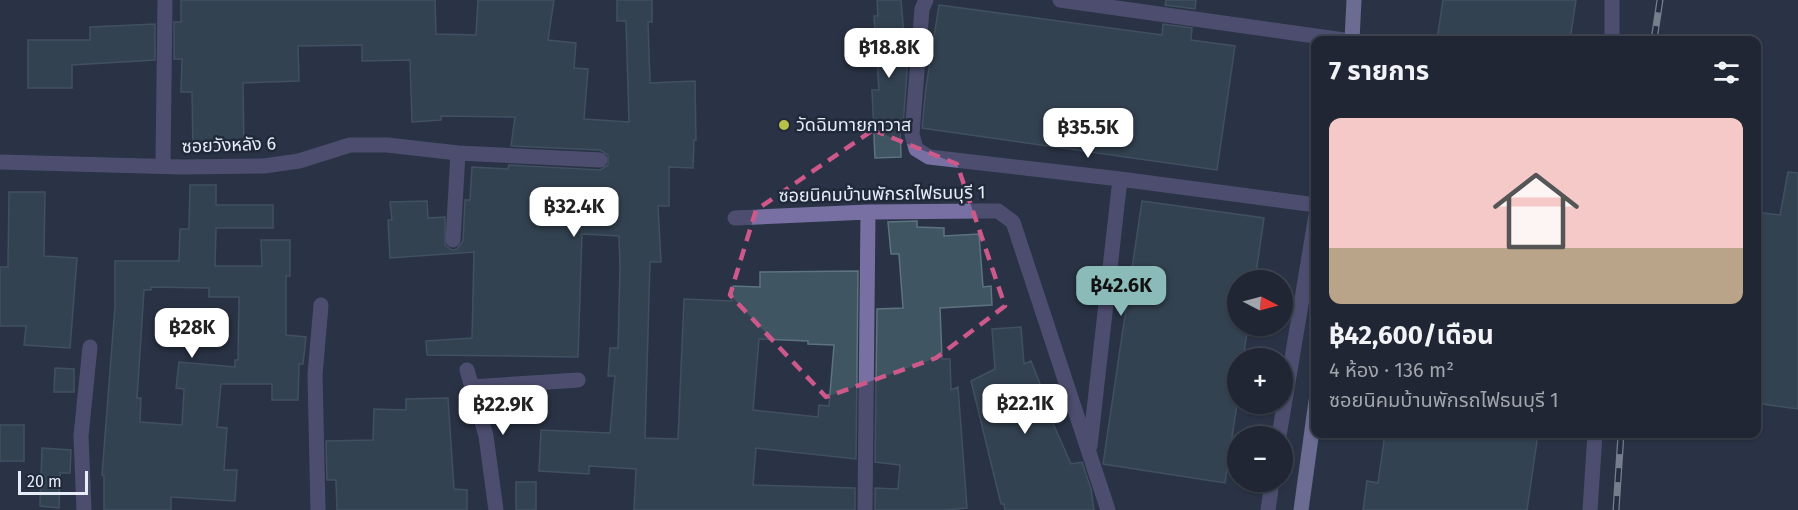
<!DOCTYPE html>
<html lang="th">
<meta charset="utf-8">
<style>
body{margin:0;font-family:"Fira Sans","Noto Sans Thai",sans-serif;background:#2d3240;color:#f1f3f6;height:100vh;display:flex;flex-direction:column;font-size:22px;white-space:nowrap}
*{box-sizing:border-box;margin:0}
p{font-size:20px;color:#a2a5ac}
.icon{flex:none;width:33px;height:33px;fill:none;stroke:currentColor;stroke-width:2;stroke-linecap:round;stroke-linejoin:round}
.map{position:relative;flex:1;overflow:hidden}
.side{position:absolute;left:1311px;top:36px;width:450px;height:402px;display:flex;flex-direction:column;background:#202634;border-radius:12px;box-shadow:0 2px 4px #0004,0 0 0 2px #3d434f}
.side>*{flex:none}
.needle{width:39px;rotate:96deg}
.tools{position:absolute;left:1227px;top:270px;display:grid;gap:12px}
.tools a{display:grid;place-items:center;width:66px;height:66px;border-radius:50%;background:#202634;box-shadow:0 2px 4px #0004,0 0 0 2px #3d434f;font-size:30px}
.scale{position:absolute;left:18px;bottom:15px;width:70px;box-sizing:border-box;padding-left:6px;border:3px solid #e6edf8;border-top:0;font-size:16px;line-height:21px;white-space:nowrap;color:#e6edf8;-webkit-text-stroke:4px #20293a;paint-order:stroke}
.price{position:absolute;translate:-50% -51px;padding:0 14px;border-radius:12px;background:#fff;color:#222;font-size:20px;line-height:39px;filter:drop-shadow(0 2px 3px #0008)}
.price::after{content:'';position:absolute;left:50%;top:36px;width:18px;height:14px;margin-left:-9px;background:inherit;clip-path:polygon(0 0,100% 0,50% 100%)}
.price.on{background:#8bbbb9;color:#111}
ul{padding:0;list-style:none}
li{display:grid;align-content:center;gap:12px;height:318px;padding:0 18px}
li+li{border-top:2px solid #3d434f}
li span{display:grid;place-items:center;height:186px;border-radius:12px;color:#555}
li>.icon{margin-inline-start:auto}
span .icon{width:108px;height:108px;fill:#fffc;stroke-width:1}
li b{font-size:26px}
h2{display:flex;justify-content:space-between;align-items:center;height:72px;padding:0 18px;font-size:26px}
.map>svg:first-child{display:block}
</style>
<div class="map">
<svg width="1798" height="510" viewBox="0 0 1798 510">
<rect width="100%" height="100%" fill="#2a3345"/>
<path fill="#3f5561" stroke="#5c7380" stroke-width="1.5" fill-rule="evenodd" d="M181,0H435L436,34L476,35L478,0H554L548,40L576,43L574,68L588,69L584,119L629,122L626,21H617V0H652V22H648L650,83L695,81L696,140H694L693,168L669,167V206H658L661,262H650L645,438L678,439L684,299L732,301V286L760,287V272L858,271L856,459L756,448L753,485L855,488V510H634L636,469L589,466V474L539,471L541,430L610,433L615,376H608L610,348H618L620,268L619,236L582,234L578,357L427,355L426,341L472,338L474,252L390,258L388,220H392L390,202L427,201L428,218L445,217V245L452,250L457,249L463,241L465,200H470L472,167L508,169L509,165L600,170L608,165V155L600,150L511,146L515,117L441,116V120L412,122L410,60L362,61V45L298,46L299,81L243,83L244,150L193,151L192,92H181L182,59H174V22H181ZM759,339L808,341V344L834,345L829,406L819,405L818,417L753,410Z
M877,0H901L907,72L903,126L900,125L901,157L875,158L872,90H879L874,16H878Z
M1166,0H1196L1195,9L1165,5Z
M1443,0H1576L1570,40H1437Z
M939,5L1162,35L1163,24L1192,28L1191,40L1235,46L1217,170L922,128L926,87Z
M155,24V60L72,65V88H28V40H90V27Z
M1788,172L1798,173V409L1756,403V212L1780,215Z
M190,185H216V205H273V228H216L215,266H262L261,240H290V276H286V335L306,337L303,364H299L298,400H272V384H221L217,427L227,428L224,470H237L235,501L171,497V510H104V476L102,475L115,306V261H179L180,229H189ZM151,287L209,288V297H239L238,360H235V367L179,362L176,388L184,389L182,425L140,422L141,398H137L144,290H151Z
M9,192H45L44,256L77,258L70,348L24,345L26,326H0V267H8Z
M1142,201L1264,218L1255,280H1238V326H1248L1243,358H1238V398L1225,483L1103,464Z
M917,221V227L944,228V236L979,234L983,287L991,286L992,305L940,308L942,359H950L951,390L958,387L967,508L945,510H875V488L898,489L900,465L875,462L877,309L903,308L899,254H891L888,222Z
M1021,327L1024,364L1031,361L1051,411L1048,412L1071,464L1082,462L1091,489L1094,510H1005L1004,504H1001L971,381L995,369L992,329Z
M55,368L74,369V392H54Z
M448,398L454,489L467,490V510H337L336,480H327L326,441L373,440L374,409L406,410V399Z
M0,425H24V461H0Z
M1385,434H1538L1527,510H1363L1367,481L1378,483Z
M42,448L71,450L70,473H60L59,508L40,506Z
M516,482H536V510H516Z"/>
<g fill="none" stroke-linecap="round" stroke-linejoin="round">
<path stroke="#7870a3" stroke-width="15" d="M926,0L922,9L912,134L916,149L929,157L1120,179L1316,205
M1060,0L1344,40
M1612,0V40
M0,162L182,167L264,166L299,161L350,145H387L458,153L600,160
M163,166L165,0
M735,218L868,212L981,211H998L1013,222L1108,510
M453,240L458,153
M467,370L486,436L496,510
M472,387L578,380
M1279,436L1316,215
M1090,446L1120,179
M84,510L81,436L90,347
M318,510L315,375L321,305
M865,510L868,212
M1268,510L1272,482
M1590,510L1595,434"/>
<path stroke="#bcb2f2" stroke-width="15" d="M1352,40L1354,0
M1301,510L1316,401"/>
<defs>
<path id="rail" d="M1654,40L1660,0
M1616,510L1621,434"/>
</defs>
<use href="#rail" stroke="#d3dae6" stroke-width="7"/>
<use href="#rail" stroke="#20293a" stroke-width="4.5" stroke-dasharray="14" stroke-linecap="butt"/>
</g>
<path d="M0 0H1798V510H0ZM873,130L957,164L1005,306L936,358L826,397L730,295L756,210Z" fill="#2a3345" fill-opacity=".55" fill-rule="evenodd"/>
<path fill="none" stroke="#cd588a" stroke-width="4.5" stroke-dasharray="12 8" stroke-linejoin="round" d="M873,130L957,164L1005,306L936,358L826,397L730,295L756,210Z"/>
<circle fill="#b6c148" stroke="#20293a" stroke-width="2" cx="784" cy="125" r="6"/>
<g text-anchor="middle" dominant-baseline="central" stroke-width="5" stroke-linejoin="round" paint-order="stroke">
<g font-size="18" fill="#e6edf8" stroke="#20293a" text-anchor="start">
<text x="796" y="125">วัดฉิมทายกาวาส</text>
</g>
<g font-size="18" fill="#e6edf8" stroke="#20293a">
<text transform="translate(229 145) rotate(-2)">ซอยวังหลัง 6</text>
<text transform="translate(882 194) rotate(-1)">ซอยนิคมบ้านพักรถไฟธนบุรี 1</text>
</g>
</g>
</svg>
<div class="tools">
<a><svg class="needle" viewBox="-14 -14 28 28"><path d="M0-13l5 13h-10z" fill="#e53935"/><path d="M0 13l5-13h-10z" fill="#a2a5ac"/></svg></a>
<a>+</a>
<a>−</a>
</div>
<div class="scale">20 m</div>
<b class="price" style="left:889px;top:79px">฿18.8K</b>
<b class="price" style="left:1088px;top:159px">฿35.5K</b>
<b class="price" style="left:574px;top:238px">฿32.4K</b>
<b class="price on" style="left:1121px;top:317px">฿42.6K</b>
<b class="price" style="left:192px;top:359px">฿28K</b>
<b class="price" style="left:1025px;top:435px">฿22.1K</b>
<b class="price" style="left:503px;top:436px">฿22.9K</b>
<section class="side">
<h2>7 รายการ<svg class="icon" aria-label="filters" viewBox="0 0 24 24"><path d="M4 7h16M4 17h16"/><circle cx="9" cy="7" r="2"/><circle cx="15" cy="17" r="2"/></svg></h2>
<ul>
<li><span style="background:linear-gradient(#f6c9c9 70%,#b9a48a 0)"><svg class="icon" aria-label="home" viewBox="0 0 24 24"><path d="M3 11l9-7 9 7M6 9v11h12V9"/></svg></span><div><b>฿42,600/เดือน</b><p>4 ห้อง · 136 m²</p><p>ซอยนิคมบ้านพักรถไฟธนบุรี 1</p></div></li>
</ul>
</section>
</div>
